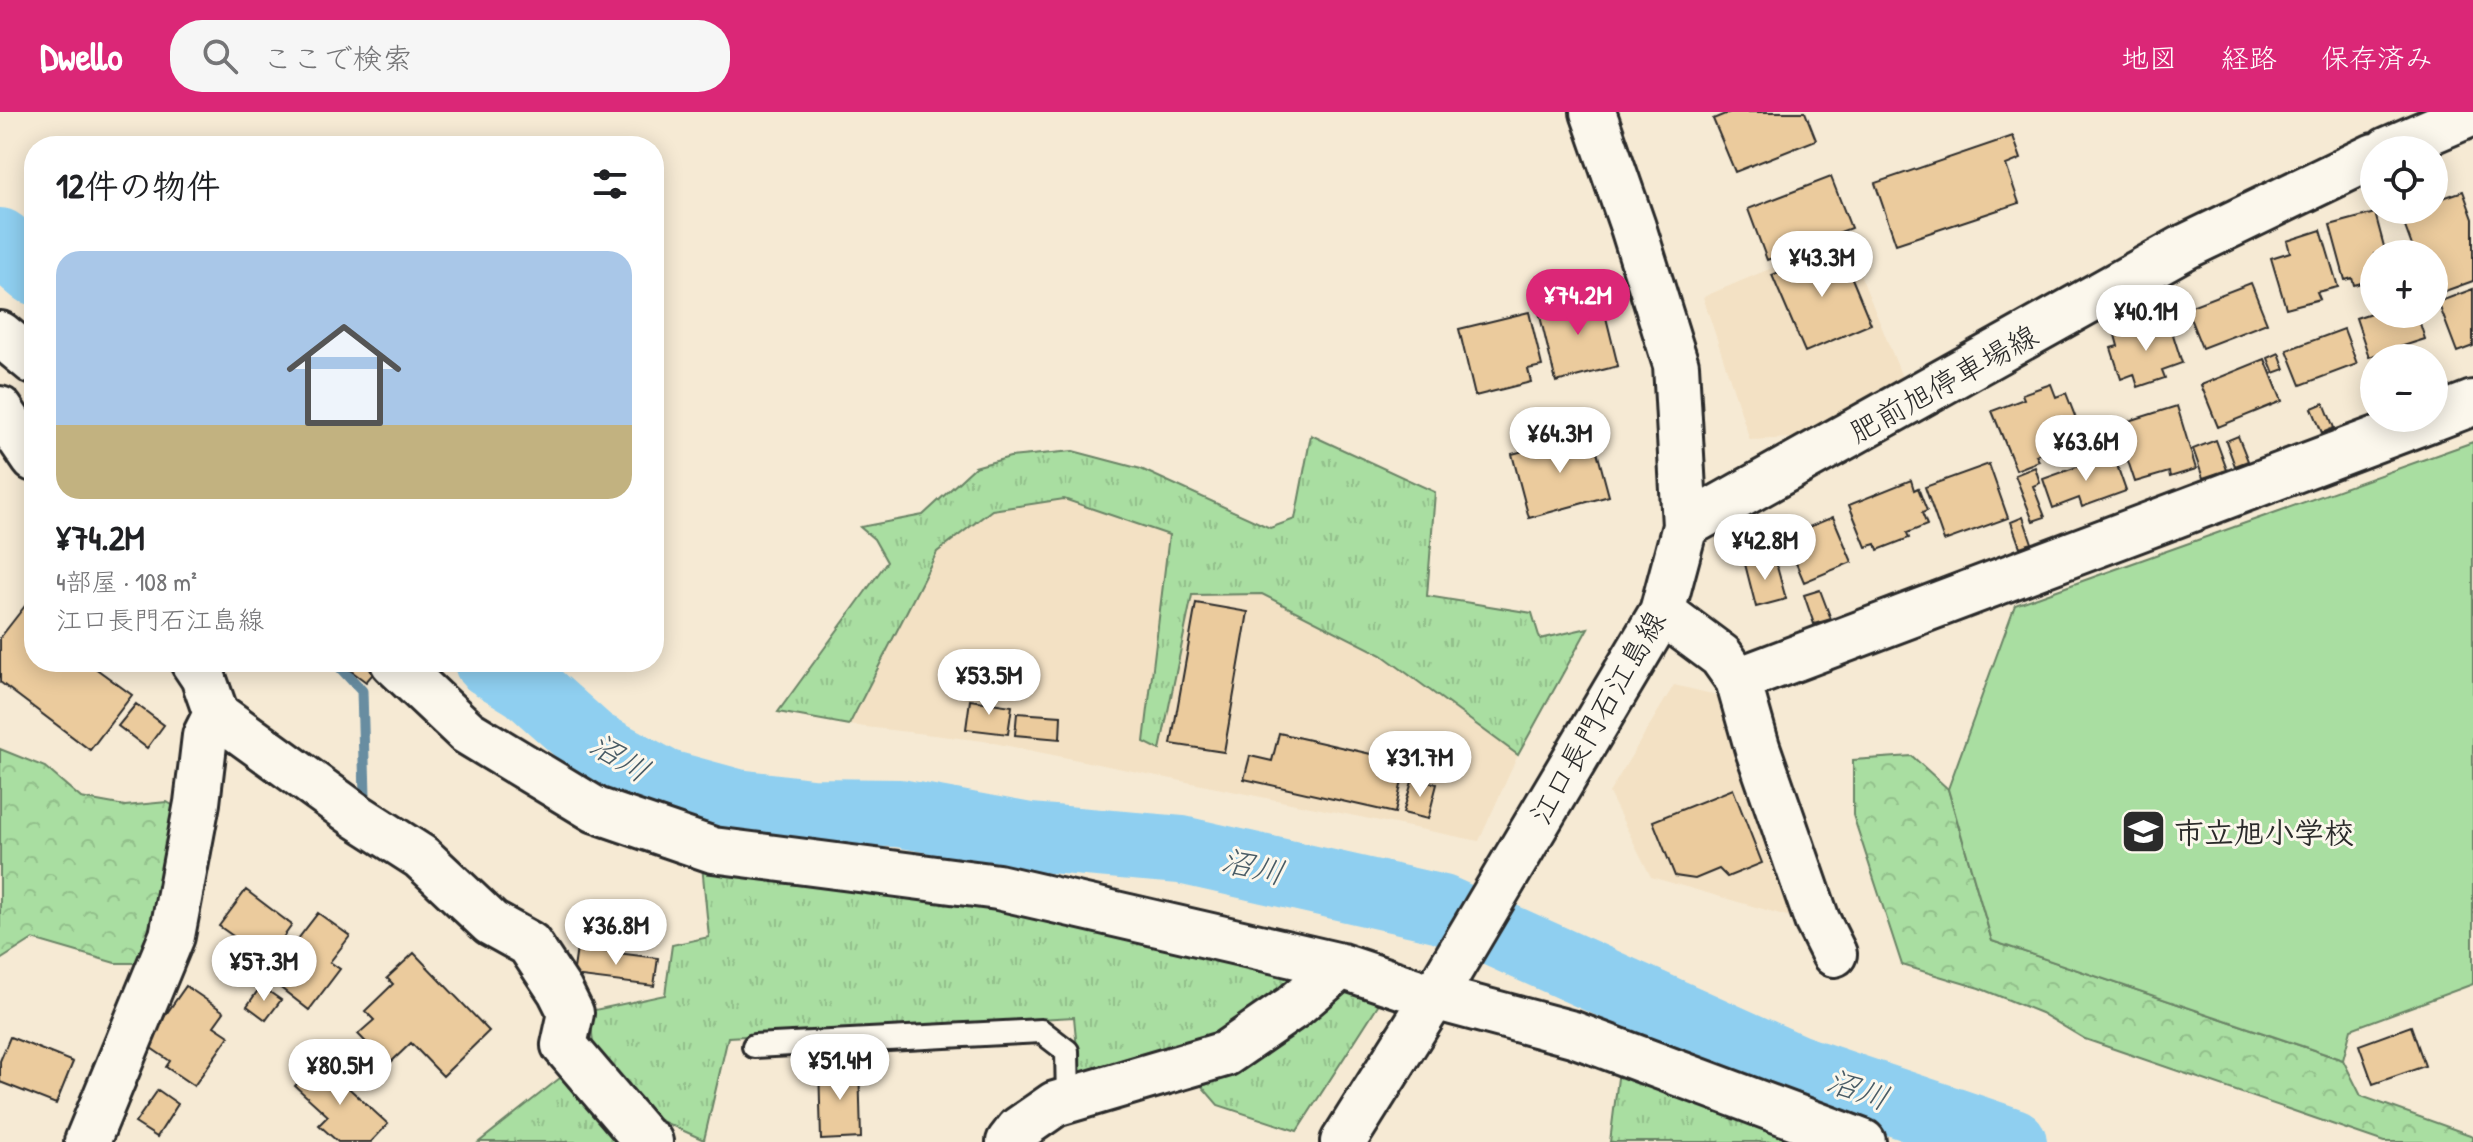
<!DOCTYPE html>
<html lang="ja">
<meta charset="utf-8">
<style>
body{margin:0;font-family:"Patrick Hand","Klee One",sans-serif;background:#f6f6f6;color:#202124;height:100vh;display:flex;flex-direction:column;font-size:30px;white-space:nowrap}
*{box-sizing:border-box;margin:0}
p{font-size:26px;color:#757577}
.icon{flex:none;width:44px;height:44px;fill:none;stroke:currentColor;stroke-width:2;stroke-linecap:round;stroke-linejoin:round}
.map{position:relative;flex:1;overflow:hidden}
.panel{position:absolute;left:24px;top:24px;width:640px;height:536px;display:flex;flex-direction:column;background:#fff;border-radius:32px;box-shadow:0 4px 20px #0003}
.panel>*{flex:none}
.fabs{position:absolute;left:2360px;top:24px;display:grid;gap:16px}
.fabs a{display:grid;place-items:center;width:88px;height:88px;border-radius:50%;background:#fff;box-shadow:0 4px 20px #0003;font-size:40px}
.price{position:absolute;translate:-50% -68px;padding:0 18px;border-radius:28px;background:#fff;color:#222;font-size:26px;line-height:52px;filter:drop-shadow(0 2px 4px #0008)}
.price::after{content:'';position:absolute;left:50%;top:48px;width:24px;height:18px;margin-left:-12px;background:inherit;clip-path:polygon(0 0,100% 0,50% 100%)}
.price.selected{background:#db2777;color:#fff}
ul{padding:0;list-style:none}
li{display:grid;align-content:center;gap:16px;height:424px;padding:0 32px}
li+li{border-top:2px solid #e0e0e0}
li span{display:grid;place-items:center;height:248px;border-radius:24px;color:#555}
li>.icon{margin-inline-start:auto}
span .icon{width:144px;height:144px;fill:#fffc;stroke-width:1}
li b{font-size:34px}
h2{display:flex;justify-content:space-between;align-items:center;height:96px;padding:0 32px;font-size:34px}
header{display:flex;align-items:center;gap:48px;box-sizing:border-box;height:112px;padding:0 40px;background:#db2777;color:#fff}
header strong{font-size:38px}
nav{display:flex;gap:44px;margin-inline-start:auto;font-size:28px}
.search{width:560px;height:72px;background:#f6f6f6;display:flex;align-items:center;gap:20px;box-sizing:border-box;padding:0 28px;border-radius:32px;color:#757577;font-size:30px}
.map>svg:first-child{display:block}
</style>
<header>
<strong>Dwello</strong>
<div class="search"><svg class="icon" aria-label="search" viewBox="0 0 24 24"><circle cx="10" cy="10" r="6"/><path d="M15 15l6 6"/></svg>ここで検索</div>
<nav><a>地図</a><a>経路</a><a>保存済み</a></nav>
</header>
<div class="map">
<svg width="2473" height="1030" viewBox="0 0 2473 1030">
<defs>
<pattern id="grass-tufts" width="24" height="20" patternUnits="userSpaceOnUse" patternTransform="scale(2)"><rect width="24" height="20" fill="#a9dea1"/><path d="M3 7l-1-3M5 7V3M7 7l1-3M15 17l-1-3M17 17v-4M19 17l1-3" fill="none" stroke="#92bf8b"/></pattern>
<pattern id="forest-crowns" width="20" height="18" patternUnits="userSpaceOnUse" patternTransform="scale(2)"><rect width="20" height="18" fill="#a9dea1"/><path d="M2 6a3 3 0 1 1 6 0M12 15a3 3 0 1 1 6 0" fill="none" stroke="#92bf8b"/></pattern>
</defs>
<rect width="100%" height="100%" fill="#f6ead4"/>
<filter id="ink" filterUnits="userSpaceOnUse"><feTurbulence type="fractalNoise" baseFrequency=".0125" numOctaves="2"/><feDisplacementMap in="SourceGraphic" scale="16" xChannelSelector="R" yChannelSelector="G"/><feConvolveMatrix kernelMatrix="1 2 1 2 8 2 1 2 1" color-interpolation-filters="sRGB"/></filter>
<g filter="url(#ink)">
<path fill="#f3e1c4" d="M1845,125L1902,265L1793,326L1750,328L1703,185Z
M1064,387L1169,423L1144,630L1160,637L1192,483L1262,482L1382,543L1518,643L1479,729L984,629L849,613L937,440L993,398Z
M1674,573L1729,586L1801,808L1651,765L1609,681Z"/>
<path fill="url(#grass-tufts)" stroke="#6a8466" stroke-width="2" d="M1311,323L1435,380L1427,484L1532,501L1540,527L1588,516L1518,643L1382,543L1262,482L1192,483L1160,638L1144,630L1169,423L1064,387L992,398L937,440L849,613L778,600L887,450L874,427L860,415L923,403L975,355L1010,345L1073,339L1141,357L1270,416L1295,407Z
M702,753L986,786L1303,864L1218,931L1080,969L1074,905L728,925L704,1028L646,1002L594,943L590,899L665,883L672,833L709,825Z
M1346,873L1385,882L1297,1019L1218,993L1199,971Z
M1619,958L1789,1025V1030H1610Z
M565,962L626,1030H479Z"/>
<path fill="url(#forest-crowns)" stroke="#6a8466" stroke-width="2" d="M0,637L45,655L81,686L125,694L167,690L182,699L143,851H115L33,827L0,848Z
M1912,644L1948,677L1992,829L2343,948L2361,984L2473,1024V1030H2384L2085,927L2041,901L1979,876L1902,853L1853,703V648Z"/>
<path fill="#a9dea1" stroke="#6a8466" stroke-width="2" d="M2473,330V872L2351,917L2343,948L1992,829L1948,677L2015,493Z"/>
<g fill="none" stroke-linecap="round" stroke-linejoin="round">
<path stroke="#678da1" stroke-width="11" d="M342,550L339,554L362,579L365,683"/>
<path stroke="#8fcff0" stroke-width="68" d="M0,130L34,159
M488,550L527,574L592,632L664,671L737,691L810,700L899,701L1029,725L1181,738L1442,797L1795,956L2013,1030"/>
</g>
<path fill="#ebcb9d" stroke="#2b2b2b" stroke-width="2" d="M1730,0H1805L1816,28L1735,60L1713,7Z
M2013,24L2021,47L2006,53L2019,91L1896,132L1875,71Z
M1831,65L1851,116L1767,148L1748,97Z
M2463,79L2473,107V169L2434,183V142H2415L2400,101L2409,98H2434V89Z
M2375,101L2386,142H2374L2372,168L2354,173L2352,166L2345,168L2330,113Z
M2321,118L2338,175L2317,180L2320,187L2286,196L2271,146L2290,140L2287,129Z
M1839,135L1871,212L1805,240L1772,163Z
M2251,171L2267,211L2202,236L2186,196Z
M2473,177V234L2457,240L2438,190Z
M1600,181L1618,254L1556,270L1538,196Z
M1529,200L1542,254L1528,257L1531,270L1475,284L1459,217Z
M2374,200V202H2417L2425,227L2369,245L2356,206Z
M2168,207L2182,251L2162,258L2165,266L2138,275L2134,262L2121,267L2111,236L2118,234L2115,223Z
M2344,217L2357,252L2301,273L2287,238Z
M2279,241L2285,257L2274,261L2268,246Z
M2265,247L2282,289L2218,315L2201,273Z
M2051,272L2056,285L2066,281L2083,325L2036,343L2039,349L2016,358L1992,299L2024,287L2022,282Z
M2324,291L2334,316L2322,321L2312,296Z
M2177,294L2196,357L2170,365L2169,360L2135,370L2116,313Z
M1592,321L1609,384L1529,406L1512,342Z
M2238,324L2248,349L2235,354L2226,329Z
M2216,328L2227,358L2203,366L2193,337Z
M2113,342L2126,379L2082,395L2079,386L2053,396L2043,367Z
M1989,352L2008,406L1944,429L1925,375Z
M2035,355L2040,371L2033,374L2045,405L2033,409L2015,363Z
M1911,368L1914,378L1918,376L1927,399L1922,401L1927,413L1907,421L1909,426L1878,438L1876,432L1866,435L1849,393Z
M1833,405L1852,450L1804,470L1785,425Z
M2023,405L2032,431L2020,435L2011,410Z
M1774,444L1786,487L1756,495L1745,452Z
M1820,478L1831,507L1814,512L1804,483Z
M28,490L34,494V550H87L132,583L90,638L0,570V526Z
M1196,491L1248,500L1224,640L1171,632Z
M349,550H370L378,556L366,570L346,555Z
M970,588L1012,594L1008,622L966,617Z
M136,592L164,613L147,636L118,614Z
M1017,601L1061,604L1060,627L1015,623Z
M1279,621L1406,650L1395,701L1244,667L1250,644L1272,649Z
M1413,666L1437,672L1428,707L1403,701Z
M1733,677L1762,751L1727,765L1719,757L1695,767L1675,764L1653,709Z
M246,778L292,813L262,855L243,840L247,834L219,814Z
M318,801L350,824L330,850L340,857L309,898L268,866Z
M577,836L658,846L654,874L573,864Z
M414,841L489,919L443,964L411,931L388,953L358,922L374,908L365,899L393,872L387,866Z
M186,874L224,900L214,914L229,924L194,974L166,955L170,949L145,932Z
M261,874L281,888L266,908L247,894Z
M2411,914L2425,954L2373,972L2359,933Z
M10,925L73,950L56,992L0,970V949Z
M318,948L388,1012L371,1030H338L319,1013L328,1004L295,974Z
M859,952L861,1026L821,1028L819,953Z
M158,978L178,992L157,1025L135,1011Z"/>
<g fill="none" stroke-linecap="round" stroke-linejoin="round">
<defs>
<path id="lane" d="M754,934L1041,919L1067,939L1068,988"/>
<path id="street" d="M0,222L34,250
M0,297L34,347
M2434,306L2473,291
M1662,500L1721,544L1738,568L1757,635L1817,808L1834,842
M193,550L203,565L216,602L357,704L421,745L491,811L529,832L560,879L571,901L564,933L646,1029L650,1030
M393,550L467,620L596,698L713,738L998,775L1341,854L1434,885L1573,922L1863,1030
M1738,568L2433,306
M87,1030L172,824L197,691L205,624L216,602
M1009,1030L1019,1017L1055,992L1225,942L1293,895L1341,854"/>
<path id="secondary" d="M2387,38L2473,1
M1685,414L2185,135L2374,44
M1343,1030L1434,885L1662,500L1685,414L1676,253L1633,115L1593,0"/>
</defs>
<use href="#lane" stroke="#2b2b2b" stroke-width="28"/>
<use href="#street" stroke="#2b2b2b" stroke-width="50"/>
<use href="#secondary" stroke="#2b2b2b" stroke-width="50"/>
<use href="#lane" stroke="#fbf7ec" stroke-width="22"/>
<use href="#street" stroke="#fbf7ec" stroke-width="44"/>
<use href="#secondary" stroke="#fbf7ec" stroke-width="44"/>
</g>
</g>
<defs>
<symbol id="school-square" viewBox="-11 -11 22 22"><rect x="-9" y="-9" width="18" height="18" rx="4" fill="#2b2b2b" stroke="#fbf7ec"/><path d="M0-5L7-2L0 1L-7-2ZM-4 1L0 2.5L4 1V4Q0 6-4 4Z" fill="#fff"/></symbol>
</defs>
<g fill-rule="evenodd">
<use href="#school-square" x="2118" y="694" width="51" height="51"/>
</g>
<g text-anchor="middle" dominant-baseline="central" stroke-width="6" stroke-linejoin="round" paint-order="stroke">
<g font-size="30" fill="#2b2b2b" stroke="#fbf7ec">
<text transform="translate(1943 271) rotate(-29)">肥前旭停車場線</text>
<text transform="translate(1597 605) rotate(-60)">江口長門石江島線</text>
</g>
<g font-size="30" font-weight="bold" fill="#2b2b2b" stroke="#fbf7ec" text-anchor="start">
<text x="2174" y="720">市立旭小学校</text>
</g>
<g font-size="32" font-style="italic" fill="#495c66" stroke="#fbf7ec">
<text transform="translate(620 645) rotate(31)">沼川</text>
<text transform="translate(1253 754) rotate(13)">沼川</text>
<text transform="translate(1858 977) rotate(19)">沼川</text>
</g>
</g>
</svg>
<div class="fabs">
<a><svg class="icon" aria-label="locate" viewBox="0 0 24 24"><circle cx="12" cy="12" r="6"/><path d="M12 2v4M12 18v4M2 12h4M18 12h4"/></svg></a>
<a>+</a>
<a>−</a>
</div>
<b class="price" style="left:1822px;top:187px">¥43.3M</b>
<b class="price selected" style="left:1578px;top:225px">¥74.2M</b>
<b class="price" style="left:2146px;top:241px">¥40.1M</b>
<b class="price" style="left:1560px;top:363px">¥64.3M</b>
<b class="price" style="left:2086px;top:371px">¥63.6M</b>
<b class="price" style="left:1765px;top:470px">¥42.8M</b>
<b class="price" style="left:989px;top:605px">¥53.5M</b>
<b class="price" style="left:1420px;top:687px">¥31.7M</b>
<b class="price" style="left:616px;top:855px">¥36.8M</b>
<b class="price" style="left:264px;top:891px">¥57.3M</b>
<b class="price" style="left:840px;top:990px">¥51.4M</b>
<b class="price" style="left:340px;top:995px">¥80.5M</b>
<section class="panel">
<h2>12件の物件<svg class="icon" aria-label="filters" viewBox="0 0 24 24"><path d="M4 7h16M4 17h16"/><circle cx="9" cy="7" r="2"/><circle cx="15" cy="17" r="2"/></svg></h2>
<ul>
<li><span style="background:linear-gradient(#a9c7e8 70%,#c2b280 0)"><svg class="icon" aria-label="home" viewBox="0 0 24 24"><path d="M3 11l9-7 9 7M6 9v11h12V9"/></svg></span><div><b>¥74.2M</b><p>4部屋 · 108 m²</p><p>江口長門石江島線</p></div></li>
</ul>
</section>
</div>
